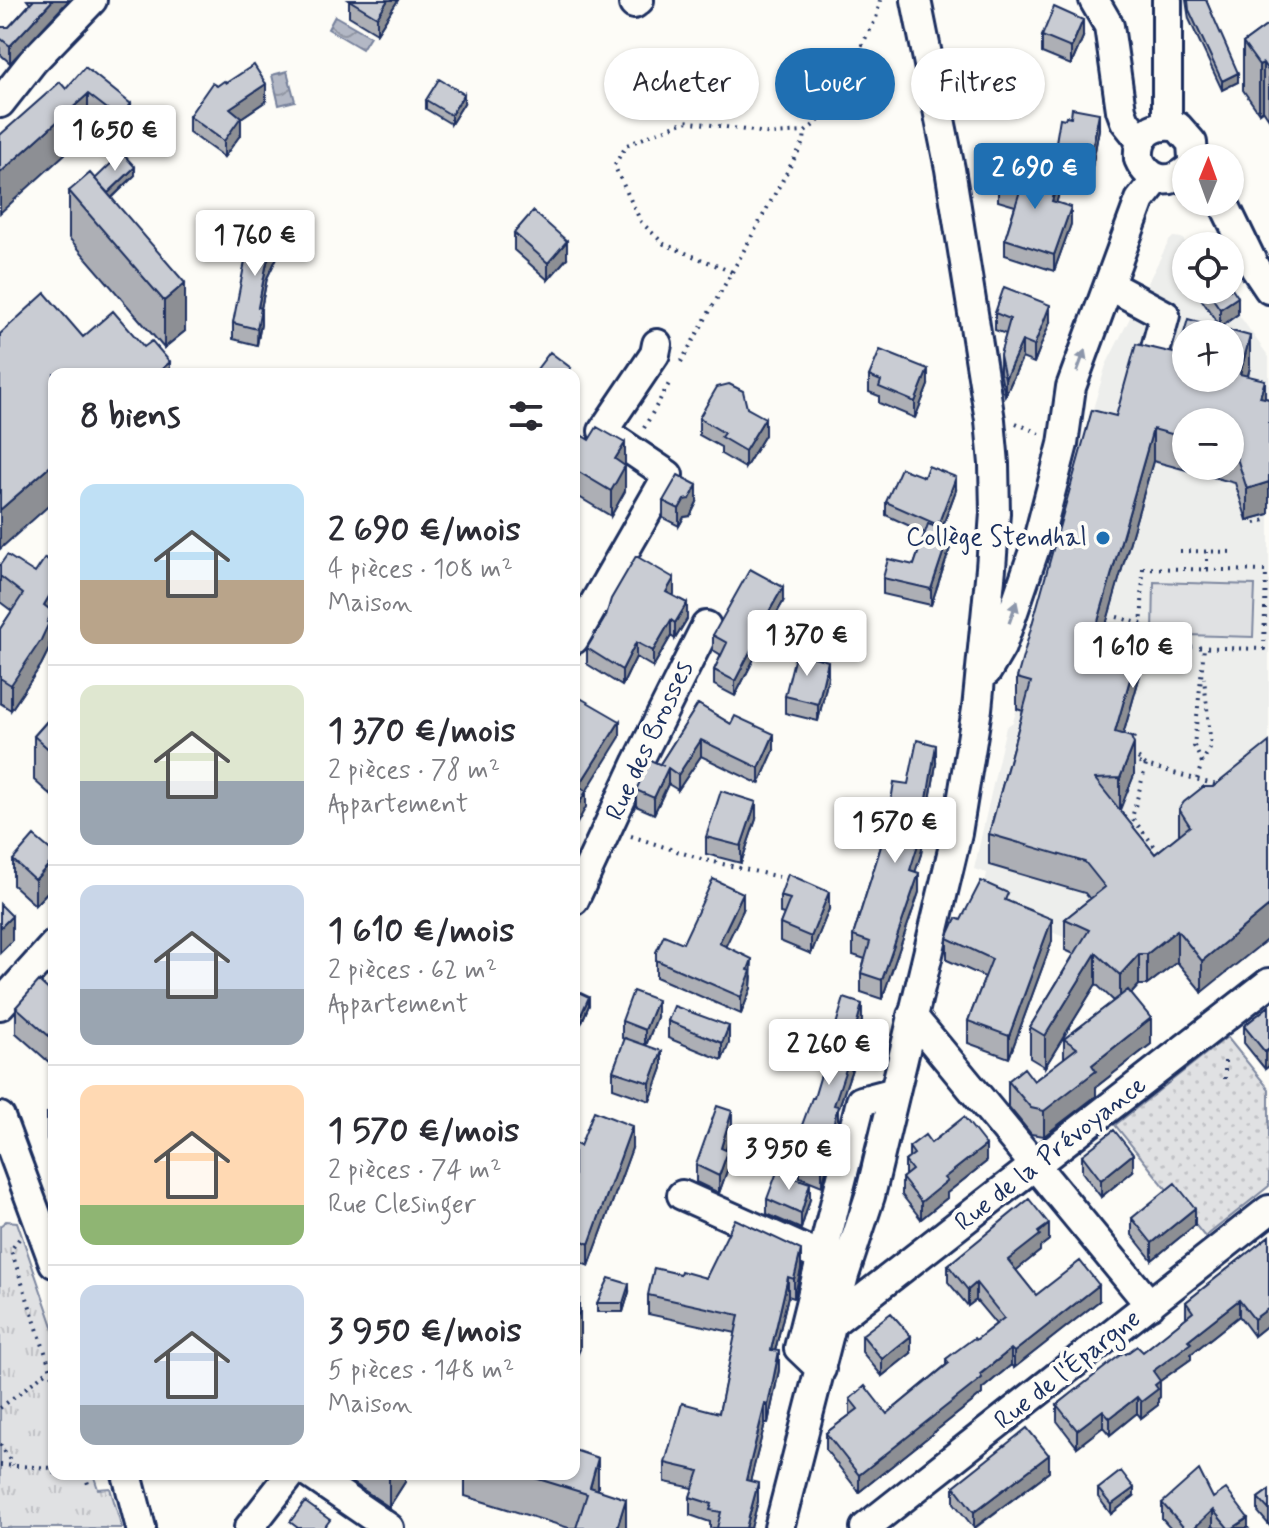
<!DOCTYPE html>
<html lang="fr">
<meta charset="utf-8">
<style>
body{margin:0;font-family:Mynerve,sans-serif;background:#f2f2f3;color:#2b2b33;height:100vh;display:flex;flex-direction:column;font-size:30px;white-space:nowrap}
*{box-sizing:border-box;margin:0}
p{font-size:26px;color:#7c7c81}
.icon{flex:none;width:44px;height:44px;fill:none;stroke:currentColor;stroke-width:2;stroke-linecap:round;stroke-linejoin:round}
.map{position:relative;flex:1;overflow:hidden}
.drawer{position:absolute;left:48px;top:368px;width:532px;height:1112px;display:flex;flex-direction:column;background:#fff;border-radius:16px;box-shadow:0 2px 6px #0004}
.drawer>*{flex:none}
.hud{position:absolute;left:604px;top:48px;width:544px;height:72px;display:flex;gap:16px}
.needle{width:52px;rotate:1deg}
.tools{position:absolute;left:1172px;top:144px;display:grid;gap:16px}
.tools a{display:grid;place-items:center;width:72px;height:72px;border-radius:50%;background:#fff;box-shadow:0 2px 6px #0004;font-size:40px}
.price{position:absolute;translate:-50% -68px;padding:0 18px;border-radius:8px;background:#fff;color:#222;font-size:26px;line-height:52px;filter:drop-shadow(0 2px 4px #0008)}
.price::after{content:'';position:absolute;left:50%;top:48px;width:24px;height:18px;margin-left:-12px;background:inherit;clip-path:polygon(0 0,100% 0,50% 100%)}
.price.current{background:#1f6fb2;color:#fff}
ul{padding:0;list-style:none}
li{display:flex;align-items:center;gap:24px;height:200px;padding:0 32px}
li+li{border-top:2px solid #e1e1e2}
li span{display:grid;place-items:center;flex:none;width:224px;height:160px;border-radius:16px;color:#555}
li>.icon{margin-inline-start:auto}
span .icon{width:96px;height:96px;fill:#fffc;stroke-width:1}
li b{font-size:34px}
h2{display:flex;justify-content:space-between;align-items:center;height:96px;padding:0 32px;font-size:34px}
.pill{padding:0 28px;border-radius:36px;background:#fff;box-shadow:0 2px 6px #0004;font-size:28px;line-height:72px}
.pill.current{background:#1f6fb2;color:#fff}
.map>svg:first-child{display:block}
</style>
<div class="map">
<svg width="1269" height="1528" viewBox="0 0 1269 1528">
<defs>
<pattern id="grass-dots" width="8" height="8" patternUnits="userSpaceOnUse" patternTransform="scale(2)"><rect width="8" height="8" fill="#e0e1e3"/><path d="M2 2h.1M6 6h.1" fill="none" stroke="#c0c1c5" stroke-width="1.8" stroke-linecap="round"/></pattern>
<pattern id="park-tufts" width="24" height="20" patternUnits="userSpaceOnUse" patternTransform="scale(2)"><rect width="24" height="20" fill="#e0e1e3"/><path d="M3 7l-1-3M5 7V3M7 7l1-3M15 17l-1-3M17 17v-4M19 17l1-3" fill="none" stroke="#c0c1c5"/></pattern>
<pattern id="water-waves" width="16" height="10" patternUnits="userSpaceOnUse" patternTransform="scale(2)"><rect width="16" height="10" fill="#b3b8c5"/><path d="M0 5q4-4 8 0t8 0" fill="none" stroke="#9196a3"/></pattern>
</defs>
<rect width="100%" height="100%" fill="#fdfcf7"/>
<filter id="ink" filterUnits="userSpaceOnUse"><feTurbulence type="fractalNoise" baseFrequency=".0125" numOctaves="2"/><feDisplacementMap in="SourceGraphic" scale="16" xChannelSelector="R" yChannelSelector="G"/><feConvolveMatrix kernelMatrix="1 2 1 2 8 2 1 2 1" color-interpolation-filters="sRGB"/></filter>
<g filter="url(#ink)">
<path fill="#edeeec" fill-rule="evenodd" d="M1173,237L1182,238L1188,246H1186V290H1221L1269,357V938L1202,992L1177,962L1155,979L1130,948L1076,942L981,903L987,873L974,869L1006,727L1013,722L1034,647L1026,644L1074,477L1091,441L1084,439L1106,365L1169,241ZM1186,334H1230V378H1186ZM1186,422H1230V466H1186Z"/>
<path fill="url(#grass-dots)" stroke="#7e88a0" stroke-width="2" d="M1227,1037L1269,1089V1186L1205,1237L1115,1125Z"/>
<path fill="url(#park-tufts)" stroke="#7e88a0" stroke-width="2" d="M6,1221L17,1222L54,1329V1474H93L98,1489L110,1488L122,1528H0V1226Z"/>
<path fill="#e0e1e3" stroke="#7e88a0" stroke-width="2" d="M1154,582L1255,585L1253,637L1153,634Z"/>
<path fill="url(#water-waves)" stroke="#76819c" stroke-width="2" d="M335,16L370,36L362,49L328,29Z
M287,71L295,101L279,105L272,75Z"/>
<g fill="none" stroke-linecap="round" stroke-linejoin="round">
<defs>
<path id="minor" d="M1094,0L1109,26L1121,110L1125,121L1141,141
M1167,0V125
M634,4L639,0
M0,103L33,61L92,0
M1186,171C1168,186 1148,180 1139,159C1137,134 1154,122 1178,127L1192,143L1193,158
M1223,202L1255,268L1269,289
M1109,285L1165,315L1152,363
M574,639L668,475L603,431L655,354L657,344
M987,671L1001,647L1039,536L1063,444L1071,387L1140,200L1157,179
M574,900L638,762L706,626
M0,1005L54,945
M912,1016L1150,1305
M0,1117L54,1263
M682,1195L821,1257
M832,1323L1269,983
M821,1369L799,1348L861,1101L895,1092
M127,1474L141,1528
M310,1474L389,1528
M249,1528L291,1474
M779,1528L844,1275L870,1196L957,833L977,709L991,568L995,513L994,464L990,420L950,169L916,0
M865,1528L1269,1210"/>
</defs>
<use href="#minor" stroke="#1b2f5e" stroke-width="34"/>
<path stroke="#1b2f5e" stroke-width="4" stroke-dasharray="2 6" stroke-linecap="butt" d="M732,272L804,141L805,132
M681,362L732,272L664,244L641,222L614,165L627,145L685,121L773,134L805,132L822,118L876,19L880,0
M1016,423L1040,434
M644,428L671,380
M1251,519L1252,524L1269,519
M1180,551L1235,552
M1143,568L1266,571L1264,649L1141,646Z
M1207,569V552
M1117,617L1142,624
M1131,746L1135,733
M1132,753L1146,765L1220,786
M1131,761L1146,765L1132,818L1160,853
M1202,762L1194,746L1204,648
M1197,779L1202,762L1211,747L1204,678
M631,836L701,859L779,877
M1225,1079V1059
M19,1239L11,1250L54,1379
M0,1408L50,1369
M0,1444L13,1465
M0,1465L54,1468
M85,1474L88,1484"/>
<use href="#minor" stroke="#fdfcf7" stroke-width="28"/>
</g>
<path fill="#adafb5" stroke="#1b2f5e" stroke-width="2" fill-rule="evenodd" d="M27,0H69L10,63L0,54V27H9L30,4Z
M349,0H398L377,33L349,16Z
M1186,0H1206L1238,82L1222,90L1189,19Z
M1269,24V119L1263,110L1259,113L1243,90V43Z
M1042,36L1083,37L1071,65L1042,53Z
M217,86L266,101L241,118V134L224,157L189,132V116Z
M66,89L131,104V144L123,154L135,175L112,198L185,331L164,348L69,238V191L96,179L118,158L88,133Z
M426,100L464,103L451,124L426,109Z
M1065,119L1099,129L1090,178L1054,170V154Z
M998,185L1058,197L1056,202L1071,224L1054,271L1005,255V239L1015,206L998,201Z
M514,233L567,258L548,280L514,250Z
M283,245L267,278L261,308V324L257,345L233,339V323L251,252Z
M1200,290H1230L1238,314L1220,327L1200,297Z
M995,313L1050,322L1034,363L1022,358L1005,396L1000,372V355L1006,334L995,330Z
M1178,354L1250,367L1248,376L1265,398L1269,399V514L1247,520L1235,483L1153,461L1103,634L1140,675L1123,735L1134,775L1119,810L1155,854L1179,835V809L1203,787L1202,992L1177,962L1147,985H1139L1131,994L1151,1044L1096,1087V1096L1044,1136L1031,1134L1008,1106V1081H1034L1064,1059V1039L1114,1001L1096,984L1045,1067L1030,1058V1027L1074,954L1065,950V919L1090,899L1085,893L989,865V834L1023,711L1017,709V678L1116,416ZM1186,422H1230V466H1186Z
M869,376L928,385L915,418L879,403V396L869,392Z
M747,408L765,435L745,468L721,454V447L699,435V418Z
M574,431L589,440L625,443V491L611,516L574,494Z
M956,490L942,529L950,548L931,605L883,594V578L914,565L925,533L886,515V502Z
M663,501L697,502L690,516L684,517L679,526L663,518Z
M54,564L53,637L49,644V649L41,665L11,710L0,703V629L12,611L0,602V565L35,573Z
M674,594L673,595L687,619L675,639L671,636L653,667L636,657L622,686L587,664V648Z
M783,602L772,621V636L761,655L757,653L735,696L714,685V670L721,655L713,650V635Z
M828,678L818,721L785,713V696Z
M698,704L774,750L759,784L701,756L678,790L668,784L654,814L636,806V790L660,764Z
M54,707V798L34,780V736L48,720V714Z
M936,764L921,854L915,871L919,892L882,999L861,992V973L865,959L853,955V936L887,827L908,784Z
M756,819L741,863L706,854V837Z
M54,853V885L35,905L13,885V860Z
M780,896L829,909L811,954L780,941V924L784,914L780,913Z
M1008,901L1052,941L1009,1058L968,1043V1021L985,977L947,960V938L961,920Z
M743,910L725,946L752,976L751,988L741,1014L656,977V952L683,943Z
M574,990L589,1005L581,1024L574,1021Z
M54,995V1058L50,1063L16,1033V1007Z
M1269,1006V1066L1265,1069L1244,1043V1026Z
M657,1017L646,1046L662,1068L650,1101L613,1088V1071L625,1039L622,1038V1021Z
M668,1021L729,1043L722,1060L668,1038Z
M862,1021L854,1051V1063L838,1110V1123L822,1186L800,1177V1160L802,1154L798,1153V1136L814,1098Z
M54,1109V1152L47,1139V1113Z
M732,1129L725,1150L728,1168L719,1193L696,1182V1165Z
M574,1143L580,1146L632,1148L589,1266L574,1260Z
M931,1143L986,1162L947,1193V1198L921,1219L902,1195V1178L905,1176V1161L909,1158V1147Z
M1082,1155L1133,1171L1101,1197L1082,1172Z
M767,1199H810L801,1229L767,1214Z
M1132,1218L1195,1225L1152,1260L1132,1235Z
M1269,1236V1324L1254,1336L1239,1316L1191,1354V1359L1160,1381V1397L1158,1399V1405L1141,1418L1137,1413L1110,1435L1103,1427L1077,1447L1057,1421V1405L1126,1354L1143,1352L1186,1318V1302Z
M1049,1240L1040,1247V1251L1016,1270L1036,1295L1099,1301L1014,1368L1011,1365L982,1389V1394L859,1492L826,1450V1433L850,1415V1399L887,1414L946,1365V1359L976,1340L996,1324L976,1300L968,1306L948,1282V1265Z
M801,1269L794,1298L788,1296L775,1351L779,1370L768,1423H765L750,1481L758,1501L751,1528H710V1522L690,1515V1497L693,1488L665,1482V1463L719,1413L736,1333L648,1314V1295L680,1274L706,1278Z
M629,1292L623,1312H597V1303Z
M862,1335L911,1353L882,1376L862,1352Z
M1049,1472L975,1528H974L954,1503V1486Z
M340,1474H405V1482L389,1507Z
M465,1474H574L598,1490L626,1528H569L465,1496Z
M1098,1489L1134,1496L1111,1514L1098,1497Z
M1269,1490V1525L1258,1512V1498Z
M1213,1498L1248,1528H1215L1213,1526L1211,1528H1170L1162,1519V1503Z"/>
<path fill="#8d8f94" stroke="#1b2f5e" stroke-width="2" d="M53,0H69L10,63V46Z
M388,0H398L377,33V17Z
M1083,20V37L1071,65V48Z
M1263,63V110L1259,113V65Z
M1238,73V82L1222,90V81Z
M266,84V101L241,118V134L224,157V141L230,108Z
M88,94V133L0,213V173Z
M464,94V103L451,124V115Z
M131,104V144L119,158V118Z
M1099,113V129L1090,178V161Z
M135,167V175L99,210V202Z
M1058,181V197L1052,217V201Z
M1071,207V224L1054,271V255Z
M283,229V245L267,278L259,319L261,308V324L257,345L258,307L267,262Z
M567,241V258L548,280V263Z
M185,283V331L164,348V301Z
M1238,297V314L1220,327V309Z
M1050,305V322L1034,363V346Z
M1250,336V367L1240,406V374Z
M1022,341V358L1005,396V379Z
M170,362V374H156Z
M928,369V385L915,418V402Z
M1265,380V411L1260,397Z
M765,418V435L745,468V451Z
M1153,429V461L1095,663V632Z
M625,443V491L611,516V491L615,459Z
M54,463V501L0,549V510Z
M956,477V490L938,538V525Z
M1269,482V514L1247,520V489Z
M697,485V502L690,516L684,517L679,526V509L684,500Z
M950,532V548L931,605V589Z
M674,578V594L666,607V592Z
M783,587V602L766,632V617Z
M54,588L53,637L49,644V649L41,665L11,710V685L44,605Z
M687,603V619L675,639V623Z
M671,620V636L653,667V651Z
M772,621V636L761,655V640Z
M757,638V653L735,696V681Z
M636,642V657L622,686V670Z
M1140,644V675L1115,763V732Z
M828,661V678L818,721V704Z
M620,721V737L579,803V786Z
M774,734V750L759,784V768Z
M701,740V756L678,790V775Z
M1134,744V775L1120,810V778Z
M936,745V764L921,854L910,889V870Z
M668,768V784L654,814V798Z
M586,791V807L574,829V813Z
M756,802V819L741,863V846Z
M54,859V885L35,905V880Z
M919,873V892L882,999V980Z
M829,892V909L811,954V937Z
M743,893V910L719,960V943Z
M1269,906V938L1202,992V961Z
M12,916V941L0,953V928Z
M1052,919V941L1009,1058V1036Z
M1177,930V962L1147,985V954Z
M1096,953V984L1045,1067V1036Z
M1139,954V985L1120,1006V975Z
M752,959L751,988L741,1014V997L748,970Z
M589,997V1005L581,1024V1015Z
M657,1000V1017L645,1047V1030Z
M862,1004V1021L854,1051V1063L838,1110V1123L822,1186V1168L834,1105Z
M1151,1018V1044L1096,1087V1096L1044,1136V1111L1092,1065Z
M729,1026V1043L722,1060V1043Z
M54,1032V1058L50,1063V1037Z
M1269,1049V1066L1265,1069V1052Z
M662,1051V1068L650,1101V1083Z
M732,1111V1129L721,1166V1148Z
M632,1126V1148L589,1266V1244Z
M986,1145V1162L947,1193V1198L921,1219V1202L944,1178Z
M728,1151V1168L719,1193V1176Z
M1133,1154V1171L1101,1197V1180Z
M810,1183V1199L801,1229V1214Z
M1195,1208V1225L1152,1260V1243Z
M1049,1224V1240L1040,1247V1251L1008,1277V1260Z
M801,1250V1269L794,1298V1279Z
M788,1277V1296L771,1368V1350Z
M976,1283V1300L968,1306V1290Z
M629,1284V1292L623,1312V1303Z
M1099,1285V1301L1014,1368V1352Z
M579,1299V1313L580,1309V1349L574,1363L575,1307Z
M1239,1300V1316L1191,1354V1359L1160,1381V1397L1158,1399V1405L1141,1418V1402L1153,1371L1188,1340Z
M1269,1308V1324L1254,1336V1319Z
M911,1336V1353L882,1376V1359Z
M1011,1349V1365L982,1389V1394L859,1492V1475Z
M779,1351V1370L768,1423V1405Z
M1137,1397V1413L1110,1435V1418Z
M765,1404V1423L746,1498V1480Z
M1103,1410V1427L1077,1447V1430Z
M1049,1455V1472L974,1528V1512Z
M598,1458V1498L590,1487Z
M389,1474H405V1482L389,1507Z
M758,1483V1501L751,1528H746Z
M1134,1488V1496L1111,1514V1505Z
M626,1499V1528H617Z
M1213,1510V1526L1211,1528H1194Z
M1248,1518V1528H1233Z"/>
<path fill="#c9ccd3" stroke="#1b2f5e" stroke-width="2" fill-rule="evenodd" d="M34,0H53L10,46L0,38V27H9Z
M349,0H388L377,17Z
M1188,0H1206L1238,73L1222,81L1189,10Z
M1054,7L1083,20L1071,48L1042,36Z
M1269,24V72L1263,63L1259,65L1243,43Z
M254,65L266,84L230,108L241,117L224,141L189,116L212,83L217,86L224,81L226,83Z
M85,67L131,104L119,118L88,94L0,173V135L60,82L66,89Z
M439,79L464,94L451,115L426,100Z
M1072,108L1099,113L1090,161L1054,154L1060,118L1065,119L1066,116L1071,117Z
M122,153L135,167L108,193L95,179Z
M1004,165L1058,181L1052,201L1071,207L1054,255L1005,239L1020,191L998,185Z
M90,173L185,283L164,301L69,191Z
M533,211L567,241L548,263L514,233Z
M265,225L283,229L267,262L258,307L261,308L257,329L233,323L247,251L251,252Z
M1230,285L1238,297L1220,309L1207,290H1230Z
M1004,287L1050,305L1034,346L1022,341L1005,379L1000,355L1010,319L995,313Z
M45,293L83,337L113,311L144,347L152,341L170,362L156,374H54V463L0,510V334Z
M1188,319L1250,336L1240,374L1265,380L1260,397L1269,399V482L1247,489L1235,452L1230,450V422H1186V438L1153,429L1095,632L1140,644L1115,732L1131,737L1134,744L1120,778L1095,779L1155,854L1190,826L1179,809L1184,802L1203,787H1213L1269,742V906L1202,961L1177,930L1147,954H1139L1120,975L1096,953L1045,1036L1030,1027L1089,930L1065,919L1105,887L1085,862L989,834L1031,682L1017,678L1092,410L1116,416L1136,344L1178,354ZM1186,334H1230V378H1186Z
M880,350L928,369L915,402L879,387L881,381L869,376Z
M550,352L571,368L566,374L534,373Z
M729,384L743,391L747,408L765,418L745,451L721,437L724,433L699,418L717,387Z
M597,427L625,443L615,459L625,466L611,491L574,469V431L589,440Z
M928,466L956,477L938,525L886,502L901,468L924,477Z
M678,475L697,485L690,499L684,500L679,509L663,501Z
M928,524L950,532L931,589L883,578L888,559L914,565Z
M7,555L35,573L45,558L54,564V588L44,605L53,612L47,622L49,623L41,640L11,685L0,678V629L23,594L0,576V565Z
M636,556L674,578L666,592L687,603L675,623L671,620L653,651L636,642L622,670L587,648L606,616L611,599Z
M750,569L783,587L766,617L772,621L761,640L757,638L735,681L714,670L727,643L713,635Z
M796,652L828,661L818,704L785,696Z
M575,695L620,721L579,786L586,791L574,813V697Z
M698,704L731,724L735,716L774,734L759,768L701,740L678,775L668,768L654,798L636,790L650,760L664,766L660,764Z
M54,707V754L34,736L51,717L48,714Z
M917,740L936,745L921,835L910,870L919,873L882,980L861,973L870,942L853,936L887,827L894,782L908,784Z
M721,791L756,802L741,846L706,837Z
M34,836L54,853V859L35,880L13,860Z
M788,874L829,892L811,937L780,924L790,899L780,896Z
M713,879L743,893L719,943L752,959L748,970L751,971L741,997L656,960V952L664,935L683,943Z
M981,881L1008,893L1005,900L1052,919L1009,1036L968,1021L992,959L947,938L956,918L961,920Z
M0,904L12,916L0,928Z
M39,981L54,995V1032L50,1037L16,1007Z
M574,990L589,997L581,1015L574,1012Z
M1128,990L1151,1018L1092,1065L1096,1071L1044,1111L1031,1108L1008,1081L1024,1068L1034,1081L1077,1048L1064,1039Z
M633,991L657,1000L645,1030L622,1021Z
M844,998L862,1004L851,1045H854L834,1105L838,1106L822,1168L800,1160L807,1138L798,1136L812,1098H814Z
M674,1006L729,1026L722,1043L668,1021Z
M1269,1006V1049L1265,1052L1244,1026Z
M625,1038L662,1051L650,1083L613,1071Z
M717,1106L732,1111L721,1148L728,1151L719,1176L696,1165Z
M54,1109V1125L47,1113Z
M594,1111L632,1126L589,1244L574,1237V1143L580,1146Z
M964,1117L986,1145L944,1178L947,1181L921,1202L902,1178L912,1170L905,1161L914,1154L909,1147L925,1135L931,1143Z
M1114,1130L1133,1154L1101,1180L1082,1155Z
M777,1172L810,1183L801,1214L767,1199Z
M1175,1183L1195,1208L1152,1243L1132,1218Z
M1029,1199L1049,1224L1038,1232L1040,1235L1008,1260L1036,1295L1080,1261L1099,1285L1014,1352L1011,1349L980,1374L982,1378L859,1475L826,1433L858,1409L850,1399L865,1386L887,1414L949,1363L946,1359L955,1352L974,1338L976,1340L1004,1318L976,1283L968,1290L948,1265Z
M735,1219L801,1250L794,1279L788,1277L771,1350L779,1351L768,1405L765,1404L746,1480L758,1483L746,1528H717L721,1512L710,1510L712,1504L690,1497L699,1471L665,1463L682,1403L719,1413L739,1315L648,1295L654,1268L680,1274L681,1271L706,1278Z
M1269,1236V1308L1254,1319L1239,1300L1188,1340L1191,1343L1153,1371L1160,1381L1155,1385L1158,1389L1141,1402L1137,1397L1110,1418L1103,1410L1077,1430L1057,1405L1124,1352L1126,1354L1137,1346L1143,1352L1193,1312L1186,1302Z
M609,1278L629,1284L623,1303H597Z
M574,1297L579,1299L575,1307L580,1309L574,1324Z
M891,1313L911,1336L882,1359L862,1335Z
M1027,1428L1049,1455L974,1512L954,1486Z
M574,1450L598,1458L590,1487L626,1499L617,1528H576L587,1494L522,1474H574Z
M1199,1470L1213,1498L1226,1489L1248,1518L1233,1528H1228L1213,1510L1194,1528H1184L1162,1503Z
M1121,1471L1134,1488L1111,1505L1098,1489Z
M1269,1490V1510L1258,1498Z
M305,1502L330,1520L324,1528H298L290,1522Z"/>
<defs><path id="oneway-solid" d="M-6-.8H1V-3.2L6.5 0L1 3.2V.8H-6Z" transform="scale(2)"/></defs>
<g fill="#8c96aa">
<use href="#oneway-solid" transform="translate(1081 361) rotate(-70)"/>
<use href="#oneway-solid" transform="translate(1013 612) rotate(-71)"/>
</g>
</g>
<circle fill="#1f6fb2" stroke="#fdfcf7" stroke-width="3" cx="1103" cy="538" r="8"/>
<g text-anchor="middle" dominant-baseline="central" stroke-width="8" stroke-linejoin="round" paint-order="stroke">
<g font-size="26" fill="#1b2f5e" stroke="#fdfcf7" text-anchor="end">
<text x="1087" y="538">Collège Stendhal</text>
</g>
<g font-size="26" fill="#1b2f5e" stroke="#fdfcf7">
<text transform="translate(650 741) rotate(-65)">Rue des Brosses</text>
<text transform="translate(1051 1154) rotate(-38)">Rue de la Prévoyance</text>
<text transform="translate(1068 1370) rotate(-38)">Rue de l'Épargne</text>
</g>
</g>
</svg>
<div class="tools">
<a><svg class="needle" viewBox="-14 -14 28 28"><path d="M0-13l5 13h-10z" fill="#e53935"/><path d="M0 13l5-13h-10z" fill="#7c7c81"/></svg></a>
<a><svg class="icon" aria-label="locate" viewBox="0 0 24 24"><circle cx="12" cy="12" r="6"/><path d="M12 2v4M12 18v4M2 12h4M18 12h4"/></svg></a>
<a>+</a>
<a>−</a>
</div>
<b class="price" style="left:115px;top:173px">1 650 €</b>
<b class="price current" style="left:1035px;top:211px">2 690 €</b>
<b class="price" style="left:255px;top:278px">1 760 €</b>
<b class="price" style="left:807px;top:678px">1 370 €</b>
<b class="price" style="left:1133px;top:690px">1 610 €</b>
<b class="price" style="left:895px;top:865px">1 570 €</b>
<b class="price" style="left:829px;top:1087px">2 260 €</b>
<b class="price" style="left:789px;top:1192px">3 950 €</b>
<div class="hud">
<a class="pill">Acheter</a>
<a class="pill current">Louer</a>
<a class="pill">Filtres</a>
</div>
<section class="drawer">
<h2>8 biens<svg class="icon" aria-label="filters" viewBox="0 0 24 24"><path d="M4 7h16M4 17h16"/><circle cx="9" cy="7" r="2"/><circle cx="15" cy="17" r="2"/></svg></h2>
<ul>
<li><span style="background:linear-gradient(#bfe0f5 60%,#b9a48a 0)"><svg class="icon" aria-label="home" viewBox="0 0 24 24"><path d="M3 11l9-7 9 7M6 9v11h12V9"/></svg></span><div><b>2 690 €/mois</b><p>4 pièces · 108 m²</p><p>Maison</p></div></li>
<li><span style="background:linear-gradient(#dfe7d0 60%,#9aa5b1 0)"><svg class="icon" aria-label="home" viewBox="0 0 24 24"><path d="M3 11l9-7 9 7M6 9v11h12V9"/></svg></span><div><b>1 370 €/mois</b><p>2 pièces · 78 m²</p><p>Appartement</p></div></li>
<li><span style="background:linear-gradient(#c9d6e8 65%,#9aa5b1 0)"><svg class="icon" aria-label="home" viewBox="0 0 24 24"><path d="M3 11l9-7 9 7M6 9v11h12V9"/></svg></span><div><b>1 610 €/mois</b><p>2 pièces · 62 m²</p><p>Appartement</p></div></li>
<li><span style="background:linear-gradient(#ffd9b3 75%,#8fb573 0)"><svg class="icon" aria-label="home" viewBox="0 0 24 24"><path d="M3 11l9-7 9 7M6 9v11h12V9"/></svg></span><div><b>1 570 €/mois</b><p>2 pièces · 74 m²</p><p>Rue Clesinger</p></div></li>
<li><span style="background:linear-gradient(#c9d6e8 75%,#9aa5b1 0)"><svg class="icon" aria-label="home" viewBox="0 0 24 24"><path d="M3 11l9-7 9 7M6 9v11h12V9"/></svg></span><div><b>3 950 €/mois</b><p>5 pièces · 148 m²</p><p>Maison</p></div></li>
</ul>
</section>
</div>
